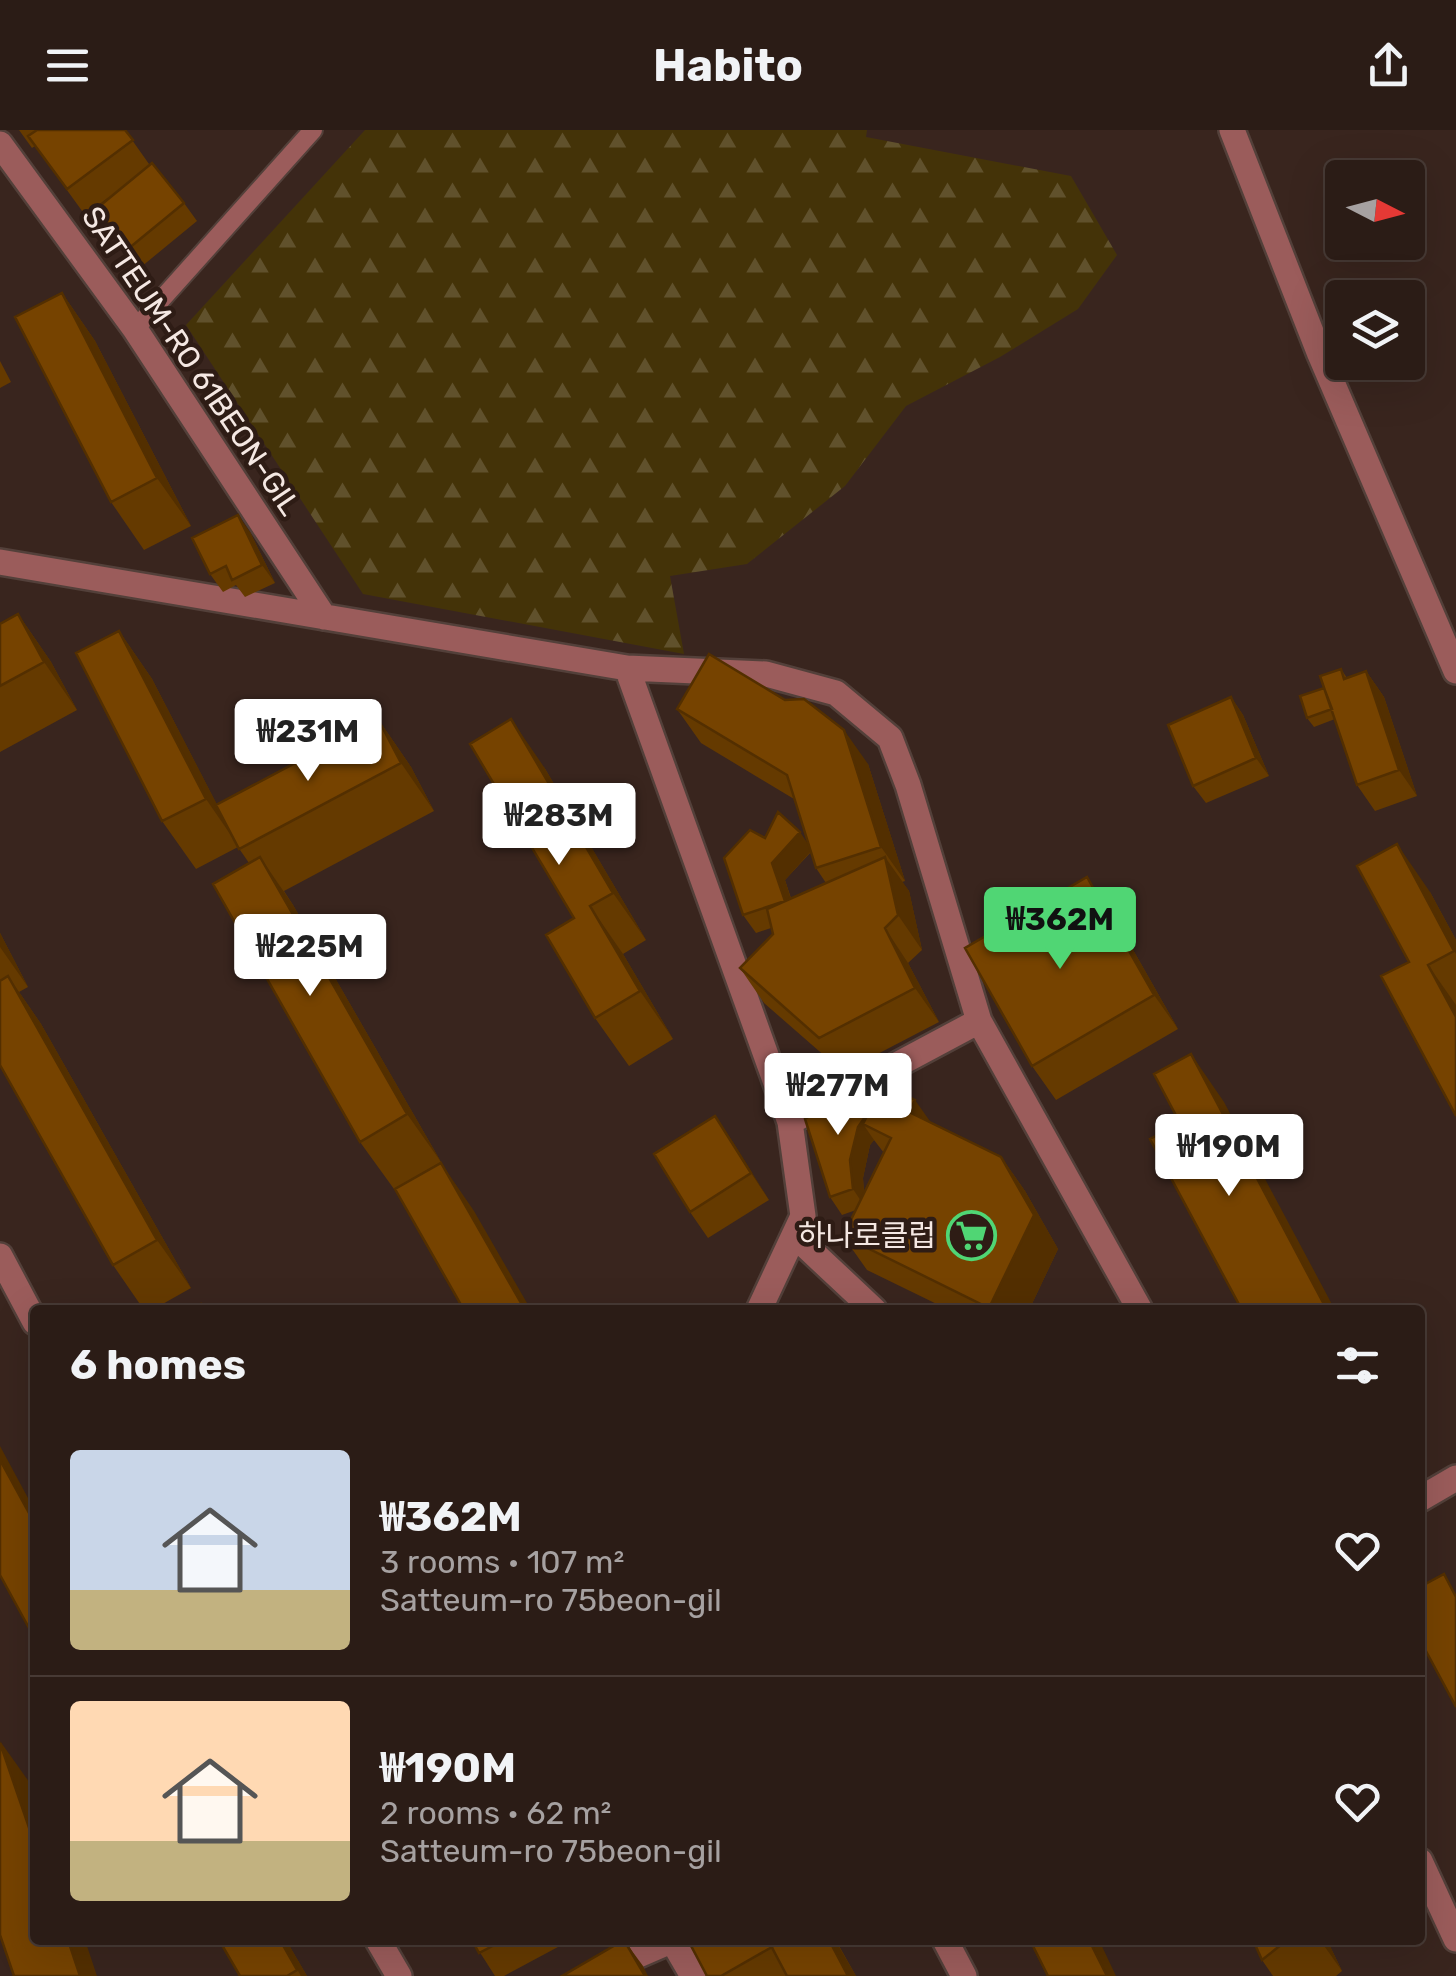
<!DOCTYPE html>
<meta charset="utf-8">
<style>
body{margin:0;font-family:Rubik,"Noto Sans KR",sans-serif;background:#372923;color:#f1f3f6;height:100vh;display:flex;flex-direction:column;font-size:38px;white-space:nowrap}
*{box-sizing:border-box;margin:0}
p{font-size:32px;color:#a6a1a1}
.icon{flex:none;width:55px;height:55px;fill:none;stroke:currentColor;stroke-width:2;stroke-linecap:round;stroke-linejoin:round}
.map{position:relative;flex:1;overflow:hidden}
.panel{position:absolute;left:30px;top:1175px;width:1395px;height:640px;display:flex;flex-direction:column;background:#2b1c16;border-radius:10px;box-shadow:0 10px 40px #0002,0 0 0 2px #473a35}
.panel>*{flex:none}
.needle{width:65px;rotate:96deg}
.tools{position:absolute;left:1325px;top:30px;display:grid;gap:20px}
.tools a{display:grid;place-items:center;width:100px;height:100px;border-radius:10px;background:#2b1c16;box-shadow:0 10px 40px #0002,0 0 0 2px #473a35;font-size:50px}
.price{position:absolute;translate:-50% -85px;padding:0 22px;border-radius:10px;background:#fff;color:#222;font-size:32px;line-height:65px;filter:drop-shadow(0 2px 5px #0008)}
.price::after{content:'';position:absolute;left:50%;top:60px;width:30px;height:22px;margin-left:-15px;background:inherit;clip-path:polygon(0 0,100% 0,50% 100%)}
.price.active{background:#50d674;color:#111}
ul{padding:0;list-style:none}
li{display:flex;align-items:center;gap:30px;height:250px;padding:0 40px}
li+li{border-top:2px solid #473a35}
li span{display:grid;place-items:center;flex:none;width:280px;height:200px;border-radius:10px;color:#555}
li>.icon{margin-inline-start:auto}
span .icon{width:120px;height:120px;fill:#fffc;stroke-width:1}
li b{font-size:42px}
h2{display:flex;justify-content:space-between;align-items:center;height:120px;padding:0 40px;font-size:42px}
header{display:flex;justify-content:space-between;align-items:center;height:130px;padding:0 40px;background:#2b1c16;font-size:45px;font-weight:700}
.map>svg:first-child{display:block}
</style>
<header><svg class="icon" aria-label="menu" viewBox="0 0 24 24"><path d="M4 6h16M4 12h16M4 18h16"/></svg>Habito<svg class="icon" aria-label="share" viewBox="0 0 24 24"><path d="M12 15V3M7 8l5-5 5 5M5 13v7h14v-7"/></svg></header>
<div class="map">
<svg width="1456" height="1846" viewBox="0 0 1456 1846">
<defs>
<pattern id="forest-firs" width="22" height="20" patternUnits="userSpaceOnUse" patternTransform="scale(2.5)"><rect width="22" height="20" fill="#443308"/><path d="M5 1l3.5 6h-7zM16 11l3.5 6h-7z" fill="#60512c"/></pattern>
</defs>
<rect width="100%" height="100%" fill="#39251e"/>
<path fill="url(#forest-firs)" d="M365,0H867L866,7L1071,46L1117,125L1078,179L1000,227L906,276L845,356L747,434L670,446L684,524L363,464L186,195Z"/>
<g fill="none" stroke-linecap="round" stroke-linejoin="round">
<defs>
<path id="service" d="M135,199L313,0"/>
<path id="minor" d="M0,14L135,199L324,487
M0,432L627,538L766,544L836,563L890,608L908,655L979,891L1140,1180
M627,538L790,992L803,1086L759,1180
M790,992L979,891
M794,1105L874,1180
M1420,1369L1456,1348
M1420,1731L1456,1809
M672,1810L693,1846
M945,1810L964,1846
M590,1846L673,1810"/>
<path id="tertiary" d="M1232,0L1319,222L1456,541
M0,1126L35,1192
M378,1810L399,1846"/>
</defs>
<use href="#service" stroke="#53403a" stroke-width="22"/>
<use href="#minor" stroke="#53403a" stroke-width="30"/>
<use href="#tertiary" stroke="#53403a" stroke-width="30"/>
<use href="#service" stroke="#9b5c5b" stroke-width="18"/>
<use href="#minor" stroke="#9b5c5b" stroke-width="25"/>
<use href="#tertiary" stroke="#9b5c5b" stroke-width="25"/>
</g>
<path fill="#653a00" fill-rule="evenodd" d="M19,0H125L149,34L184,73L197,91L141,137L96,79L109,67L85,85L35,16L32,18Z
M62,163L95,211L191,396L144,420L111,372Z
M0,231L11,252L0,258Z
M250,402L275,453L245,467L236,455L223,462L210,444Z
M18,484L51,532L77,580L0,622V494Z
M119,501L152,549L217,675L378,589L411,637L434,681L284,761L293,775L441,1032L394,1059L360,1012L249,733L238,717L196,739L162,691Z
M1341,539L1347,548L1366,541L1384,567L1417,666L1375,681L1357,655L1335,589L1314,597L1307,588L1324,558Z
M1231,567L1243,585L1269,646L1206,673L1193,656Z
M677,579L868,634L905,751L902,752L909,761L922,820L908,833L939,892L843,942L764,873L740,838L773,804L771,798L756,803L743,785L765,708L809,715L794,669L701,613ZM811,722L816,738L826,753L791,768L785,750Z
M544,637L646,810L623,824L673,909L629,936L595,888L574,788Z
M1430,762L1456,810V986L1409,832Z
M1111,781L1178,899L1056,970L1032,936Z
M0,803L28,857L19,862L41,894L191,1158L152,1180H144L113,1135L0,935Z
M872,976L931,993L1001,1027L1025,1061L1058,1119L1029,1180H949L867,1140L843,1106L856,1080L842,1085L830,1067ZM874,1010L884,1023L864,1063L863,1048L870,1015Z
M715,986L769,1070L708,1108L690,1082Z
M286,1810L307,1846H240Z
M472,1810H571L504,1846H495Z
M688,1810H844L838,1814L856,1846H707Z
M1253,1810H1327L1342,1841L1336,1846H1273L1262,1830Z"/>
<path fill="#532f00" d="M62,163L95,211L191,396L157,348Z
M238,385L250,402L275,453L262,435Z
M18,484L51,532L77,580L44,532Z
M119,501L152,549L239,717L206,669Z
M1366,541L1384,567L1417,666L1399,640Z
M1231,567L1243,585L1269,646L1256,628Z
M378,589L411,637L434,681L401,633Z
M511,589L544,637L646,810L613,763Z
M844,600L868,634L905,751L881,717Z
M800,702L812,720L785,750L797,789L785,771L772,733Z
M1397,714L1430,762L1456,810V824Z
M260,727L293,775L441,1032L407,984Z
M885,727L909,761L922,820L898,785Z
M1087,747L1111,781L1178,899L1154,865Z
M590,776L623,824L673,909L640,861Z
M885,798L908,833L939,892L915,858Z
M0,803L28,857L0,817Z
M1428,835L1456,875V887Z
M8,846L41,894L191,1158L157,1110Z
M1191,924L1224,972L1335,1180H1327Z
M858,955L885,996L863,994L874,1010L870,1015L863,1048L865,1077L853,1059L850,1030Z
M915,970L939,1004L909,982Z
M715,986L733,1012L769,1070L751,1043Z
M1001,1027L1025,1061L1058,1119L1029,1180H991L989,1178Z
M441,1033L474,1081L531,1180H525Z
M0,1316L35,1381V1394L0,1330Z
M0,1611L32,1656L35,1666V1715Z
M68,1810H85L97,1846H80Z
M280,1810H286L307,1846H301Z
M624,1810L643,1836L648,1846H645Z
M829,1810H835L856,1846H848Z
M1089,1810H1099L1116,1846H1107Z
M1320,1810H1327L1342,1841Z"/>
<path fill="#764300" stroke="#532f00" stroke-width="2.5" d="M37,0H125L133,10L67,59L28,6Z
M152,33L184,73L128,119L96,79Z
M62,163L157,348L111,372L15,187Z
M238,385L262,435L232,450L226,436L210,444L192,408Z
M18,484L44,532L0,556V494Z
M119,501L206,669L162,691L76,523Z
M709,524L785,570L804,569L844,600L881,717L816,738L787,645L677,579Z
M1341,539L1344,549L1366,541L1399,640L1357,655L1320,546Z
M1324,558L1332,579L1307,588L1300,566Z
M1231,567L1256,628L1193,656L1168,595Z
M378,589L401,633L239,719L216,675Z
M511,589L613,763L590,776L640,861L595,888L546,805L574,788L470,614Z
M778,682L800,702L772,733L785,771L743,785L724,728L750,700L765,708Z
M1397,714L1454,821L1428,835L1456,887V986L1381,846L1409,832L1357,736Z
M260,727L407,984L360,1012L213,754Z
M885,727L898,785L885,798L915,858L819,908L740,838L773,804L767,779Z
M1087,747L1154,865L1032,936L965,818Z
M8,846L157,1110L113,1135L0,935V851Z
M1191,924L1327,1180H1242L1150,1009L1180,993L1154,944Z
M883,954L915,970L909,982L1001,1027L1034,1085L989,1178L843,1106L891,1008L863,994Z
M858,955L872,977L858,997L850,1030L853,1059L830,1067L805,989Z
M715,986L751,1043L690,1082L654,1024Z
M441,1033L525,1180H464L395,1059Z
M201,1174L205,1180H191Z
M0,1330L35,1394V1509L0,1445Z
M1444,1444L1456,1467V1577L1420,1510V1457Z
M0,1613L35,1715V1810H68L80,1846H14L0,1805Z
M219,1810H280L297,1840L287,1846H240Z
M472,1810H504L479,1823Z
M624,1810L645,1846H562Z
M688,1810H768L772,1817L721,1846H707Z
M768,1810H829L848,1846H787Z
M1030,1810H1089L1107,1846H1048Z
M1253,1810H1287L1262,1830Z"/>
<defs>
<symbol id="supermarket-ring" viewBox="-11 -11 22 22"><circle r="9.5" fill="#2e1c15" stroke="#50d674" stroke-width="1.5"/><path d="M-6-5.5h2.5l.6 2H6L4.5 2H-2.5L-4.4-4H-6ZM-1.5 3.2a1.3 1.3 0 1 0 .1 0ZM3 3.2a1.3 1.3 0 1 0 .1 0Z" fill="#50d674"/></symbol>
</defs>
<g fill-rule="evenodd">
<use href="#supermarket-ring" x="944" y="1078" width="55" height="55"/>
</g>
<g text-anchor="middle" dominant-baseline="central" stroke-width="9" stroke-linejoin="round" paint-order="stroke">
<g font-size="30" fill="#f5e8e3" stroke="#2e1c15">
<text transform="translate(191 231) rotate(56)">SATTEUM-RO 61BEON-GIL</text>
</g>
<g font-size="30" fill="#f5e8e3" stroke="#2e1c15" text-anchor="end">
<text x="936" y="1106">하나로클럽</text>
</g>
</g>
</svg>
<div class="tools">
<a><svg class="needle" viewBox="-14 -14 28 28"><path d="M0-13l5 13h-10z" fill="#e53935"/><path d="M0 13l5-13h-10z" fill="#a6a1a1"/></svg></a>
<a><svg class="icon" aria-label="layers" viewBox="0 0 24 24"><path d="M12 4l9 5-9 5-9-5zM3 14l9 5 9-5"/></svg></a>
</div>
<b class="price" style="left:308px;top:654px">₩231M</b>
<b class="price" style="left:559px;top:738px">₩283M</b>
<b class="price active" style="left:1060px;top:842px">₩362M</b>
<b class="price" style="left:310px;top:869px">₩225M</b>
<b class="price" style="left:838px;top:1008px">₩277M</b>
<b class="price" style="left:1229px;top:1069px">₩190M</b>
<section class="panel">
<h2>6 homes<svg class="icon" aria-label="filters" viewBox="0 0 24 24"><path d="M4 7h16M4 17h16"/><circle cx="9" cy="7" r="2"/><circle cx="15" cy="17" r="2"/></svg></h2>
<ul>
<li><span style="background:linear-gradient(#c9d6e8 70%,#c2b280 0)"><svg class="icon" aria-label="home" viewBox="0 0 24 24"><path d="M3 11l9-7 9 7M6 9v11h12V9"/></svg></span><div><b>₩362M</b><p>3 rooms · 107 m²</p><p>Satteum-ro 75beon-gil</p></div><svg class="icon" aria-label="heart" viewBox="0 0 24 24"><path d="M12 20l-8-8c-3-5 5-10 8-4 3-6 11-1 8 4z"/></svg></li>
<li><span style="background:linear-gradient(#ffd9b3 70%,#c2b280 0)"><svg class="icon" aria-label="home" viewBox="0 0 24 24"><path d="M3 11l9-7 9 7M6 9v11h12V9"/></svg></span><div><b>₩190M</b><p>2 rooms · 62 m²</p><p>Satteum-ro 75beon-gil</p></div><svg class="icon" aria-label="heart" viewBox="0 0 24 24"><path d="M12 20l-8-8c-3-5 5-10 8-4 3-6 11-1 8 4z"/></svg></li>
</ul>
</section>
</div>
